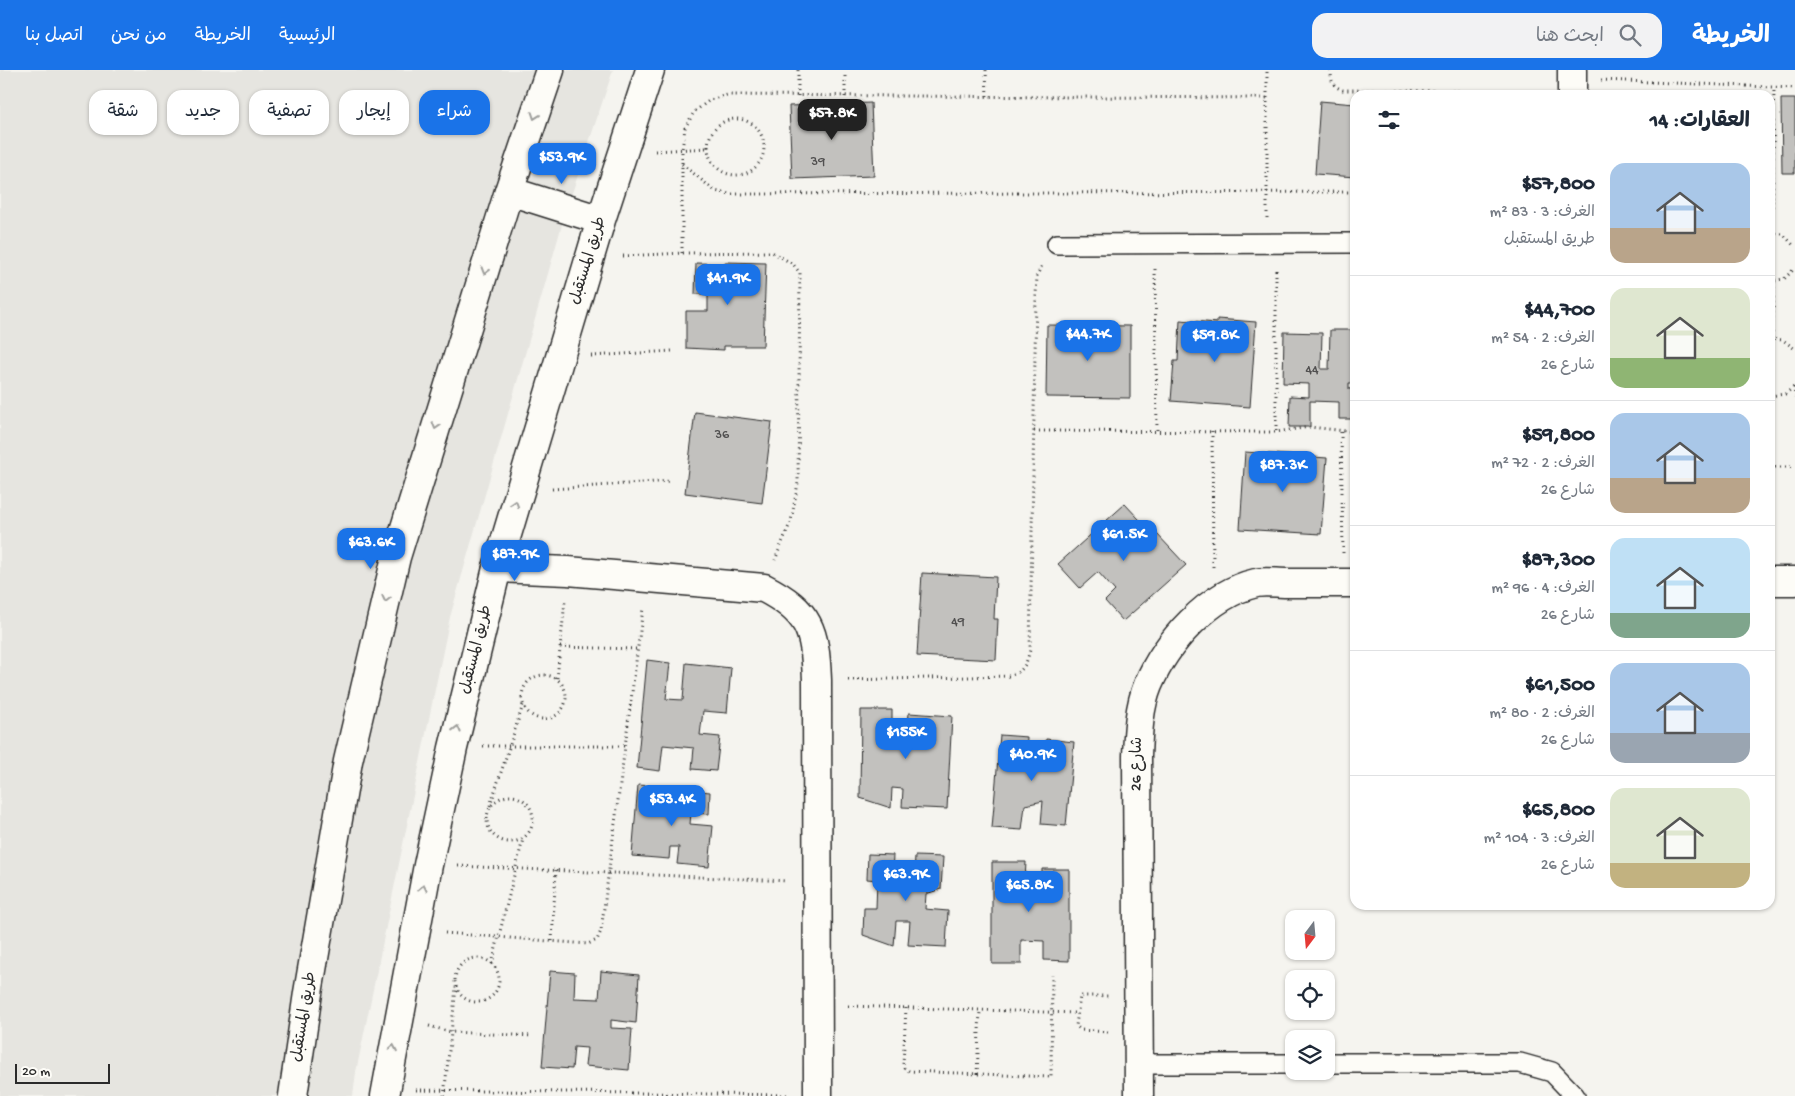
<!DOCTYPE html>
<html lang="ar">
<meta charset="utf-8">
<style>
body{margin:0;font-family:"Gochi Hand","Playpen Sans Arabic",sans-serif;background:#f2f2f3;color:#1f2937;direction:rtl;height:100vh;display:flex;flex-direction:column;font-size:19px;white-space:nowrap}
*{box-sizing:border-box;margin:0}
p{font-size:16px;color:#747a83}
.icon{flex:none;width:28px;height:28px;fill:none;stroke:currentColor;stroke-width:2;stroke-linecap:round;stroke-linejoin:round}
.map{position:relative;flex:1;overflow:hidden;direction:ltr}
.drawer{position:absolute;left:1350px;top:20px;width:425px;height:820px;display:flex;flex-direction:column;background:#fff;border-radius:15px;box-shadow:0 1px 4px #0004;direction:rtl}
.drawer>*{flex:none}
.top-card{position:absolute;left:15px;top:20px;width:475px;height:45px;direction:rtl;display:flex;gap:10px}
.needle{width:32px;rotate:196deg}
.controls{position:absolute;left:1285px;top:840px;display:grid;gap:10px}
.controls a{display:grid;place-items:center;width:50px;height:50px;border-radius:10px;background:#fff;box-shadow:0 1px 4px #0004;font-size:25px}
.scale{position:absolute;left:15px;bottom:12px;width:95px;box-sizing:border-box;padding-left:5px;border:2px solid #2b2b2b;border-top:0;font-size:14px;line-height:18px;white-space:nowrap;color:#2b2b2b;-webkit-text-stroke:4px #fdfcf7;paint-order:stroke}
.price{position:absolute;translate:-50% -42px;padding:0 11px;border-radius:10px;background:#1a73e8;color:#fff;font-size:16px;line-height:32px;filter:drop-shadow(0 1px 2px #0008)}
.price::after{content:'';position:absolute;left:50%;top:30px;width:15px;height:11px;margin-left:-8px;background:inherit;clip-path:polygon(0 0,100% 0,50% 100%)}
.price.on{background:#222;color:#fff}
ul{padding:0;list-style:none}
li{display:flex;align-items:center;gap:15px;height:125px;padding:0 25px}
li+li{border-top:1px solid #e0e1e3}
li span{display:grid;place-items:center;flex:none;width:140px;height:100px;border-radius:15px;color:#555}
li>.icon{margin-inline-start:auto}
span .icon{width:60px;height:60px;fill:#fffc;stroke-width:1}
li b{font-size:21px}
h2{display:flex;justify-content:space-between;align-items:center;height:60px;padding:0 25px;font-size:21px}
.tag{padding:0 18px;border-radius:15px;background:#fff;box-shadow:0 1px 4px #0004;font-size:18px;line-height:45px}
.tag.on{background:#1a73e8;color:#fff}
header{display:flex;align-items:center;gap:30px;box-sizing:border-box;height:70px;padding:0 25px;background:#1a73e8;color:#fff}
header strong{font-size:24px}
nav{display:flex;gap:28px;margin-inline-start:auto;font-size:18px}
.search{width:350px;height:45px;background:#f2f2f3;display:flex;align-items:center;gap:12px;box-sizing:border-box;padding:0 18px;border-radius:15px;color:#747a83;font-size:19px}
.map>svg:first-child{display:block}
</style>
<header>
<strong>الخريطة</strong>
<div class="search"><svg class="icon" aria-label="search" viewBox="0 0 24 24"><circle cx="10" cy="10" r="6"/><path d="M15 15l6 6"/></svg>ابحث هنا</div>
<nav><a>الرئيسية</a><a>الخريطة</a><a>من نحن</a><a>اتصل بنا</a></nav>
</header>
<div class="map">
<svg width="1795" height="1026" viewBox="0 0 1795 1026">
<rect width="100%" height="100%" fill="#f5f4ef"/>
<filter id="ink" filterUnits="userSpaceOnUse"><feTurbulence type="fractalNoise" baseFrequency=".02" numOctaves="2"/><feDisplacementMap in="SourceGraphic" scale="10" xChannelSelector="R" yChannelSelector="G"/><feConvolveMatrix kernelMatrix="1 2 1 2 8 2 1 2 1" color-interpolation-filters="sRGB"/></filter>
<g filter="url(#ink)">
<path fill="#e6e5e0" d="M0,0H613L565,144L450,547L356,1002L353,1026H0Z"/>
<path fill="#c2c1be" stroke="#2b2b2b" d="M1781,29H1795V103H1782Z
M1320,31L1355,34V107L1315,104Z
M871,33L874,106L792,109L789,36Z
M725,192L766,193L763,276H724V280L686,278V241H708V224H695L696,193L725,194Z
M1217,249L1256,252L1250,337L1171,331L1174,291H1178L1180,250L1217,253Z
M1047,255L1130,256V328L1046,327Z
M1330,260H1355V313H1349V319H1355V349H1339V332L1310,331V357H1289L1290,326L1309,327V314L1283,313L1284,262L1322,263L1321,299H1329Z
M695,342L772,352L762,433L685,423Z
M1245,382L1327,388L1321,464L1240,459Z
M1125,434L1151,462L1135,477L1138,480L1157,464L1186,495L1123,551L1105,531L1115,521L1098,502L1080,518L1058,494Z
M922,503L996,507L994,549H998L996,590L917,586Z
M647,590L670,593L666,629L683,630L686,593L731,598L727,643L703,641L700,665L720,667L716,701L692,699L694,678L663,675L660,701L637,698Z
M861,640H892V663L907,669L909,643L952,646L947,739L902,737L903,719L892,718L891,738L860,728Z
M1000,665L1027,667L1026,687L1044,689L1046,669L1074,672L1066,756L1041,754L1043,731L1025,735L1022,760L992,758Z
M638,715L667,717L665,739L678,740L680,719L710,722L709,744L691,743L690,754L713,756L709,797L677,794L679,777H670L669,789L632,786Z
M868,784L893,785L892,805L914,806L915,786L943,787L941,819L926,824L925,839L948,841L946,877L908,875L910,851H896L894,876L863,865L864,838H876L877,810L867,809Z
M992,792H1026L1025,811L1042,812V799H1069V891L1044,890V871L1021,870V894H992Z
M550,901L575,903L574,928L599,929L601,901L639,905L636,953L611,950V958L632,959L629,1000L585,996L587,978L574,977L572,999L542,997Z"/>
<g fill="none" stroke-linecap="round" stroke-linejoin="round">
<defs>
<path id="lane" d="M1057,174L1355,173
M1326,993H1520L1552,1002L1575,1026
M1139,994H1294"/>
<path id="street" d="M1572,25V0
M497,498L568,501L764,518C810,542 815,560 817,610L818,1026
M1770,511H1795
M1139,1026L1137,686C1138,662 1139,637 1148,615C1166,572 1209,524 1256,513C1265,511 1277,513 1286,513C1309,513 1332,513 1355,513"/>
<path id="secondary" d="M509,121L601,150
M293,1026L308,923L348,691L396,487L509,121L550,0
M385,1026L428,795L453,678L497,498L601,150L650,0"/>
</defs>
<use href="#lane" stroke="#2b2b2b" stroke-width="22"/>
<use href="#street" stroke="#2b2b2b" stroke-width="31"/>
<use href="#secondary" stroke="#2b2b2b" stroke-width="31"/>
<path stroke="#2b2b2b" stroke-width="3" stroke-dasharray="1 4" stroke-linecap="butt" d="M986,0L987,27
M1331,0C1331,11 1332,16 1343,20L1462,21L1468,25
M1601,10L1795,18
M798,26V0
M845,27V0
M708 77a28 28 0 1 1 56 0a28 28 0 1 1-56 0Z
M655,81L707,78
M682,94L715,121L730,124L1355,122
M1267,148V0
M1772,162L1774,18
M1771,163L1783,164L1795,177
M682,183V80L685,58L694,42L710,30L727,25L1267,28
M623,186L682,183L772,182L793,194L800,203L798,413L791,451L775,490
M1155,199L1157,361
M1276,200V362
M1770,211L1784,209L1795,198
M1772,268L1774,212
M1770,269L1783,270L1795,279
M591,286L672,281
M1794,317L1795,327
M1770,326L1785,324L1795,316
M1034,361L1276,362L1310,357L1355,362
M1212,361L1213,498
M1341,362L1343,483
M1770,397H1795
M552,419L671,411
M560,577L638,579
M522 627a22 22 0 1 1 44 0a22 22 0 1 1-44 0Z
M557,608L565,531
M848,610L1009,606C1024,601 1026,595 1030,580L1036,225L1037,206L1043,193
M483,676H625
M487 749a23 23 0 1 1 46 0a23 23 0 1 1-46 0Z
M490,736L523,635
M458,796L787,811
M445,863L588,874L597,870L601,861L643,538
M552,871L556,800
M455 910a22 22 0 1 1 44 0a22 22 0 1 1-44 0Z
M492,894L523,769
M848,936L1077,943
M906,938L903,994L904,998L909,1001L1051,1007L1052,905
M429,956L451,962L532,966
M1108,962L1081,960L1076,956L1080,926H1108
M977,1004L980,940
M416,1020L787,1025
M444,1026L456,918"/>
<use href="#lane" stroke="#fdfcf7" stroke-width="19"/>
<use href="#street" stroke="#fdfcf7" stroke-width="28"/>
<use href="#secondary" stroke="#fdfcf7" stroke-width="28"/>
</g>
<defs><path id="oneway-chevron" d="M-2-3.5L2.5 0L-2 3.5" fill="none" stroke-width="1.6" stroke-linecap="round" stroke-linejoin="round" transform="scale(1.25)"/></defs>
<g stroke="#9e9e9b">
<use href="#oneway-chevron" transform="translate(535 46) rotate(109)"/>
<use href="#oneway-chevron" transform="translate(485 201) rotate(107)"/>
<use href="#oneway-chevron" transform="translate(436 356) rotate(107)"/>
<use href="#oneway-chevron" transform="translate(515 434) rotate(-73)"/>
<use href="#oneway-chevron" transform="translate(386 529) rotate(103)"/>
<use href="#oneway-chevron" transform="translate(457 659) rotate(-76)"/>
<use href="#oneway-chevron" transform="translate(423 818) rotate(-78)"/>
<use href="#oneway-chevron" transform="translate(393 978) rotate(-80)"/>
</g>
</g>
<g text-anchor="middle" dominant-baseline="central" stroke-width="4" stroke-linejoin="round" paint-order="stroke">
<g font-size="14" fill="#515050">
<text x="818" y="92">39</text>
<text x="1312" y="300">44</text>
<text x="722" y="365">36</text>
<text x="958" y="552">49</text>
</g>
<g font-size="16" fill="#2b2b2b" stroke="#fdfcf7">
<text transform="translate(589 191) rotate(-73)">طريق المستقبل</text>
<text transform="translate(477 580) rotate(-76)">طريق المستقبل</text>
<text transform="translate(1138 694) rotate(-89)">شارع 26</text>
<text transform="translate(305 947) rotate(-81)">طريق المستقبل</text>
</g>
</g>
</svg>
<div class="controls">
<a><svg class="needle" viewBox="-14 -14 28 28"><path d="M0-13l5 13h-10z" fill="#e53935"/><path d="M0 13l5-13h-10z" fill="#747a83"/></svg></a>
<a><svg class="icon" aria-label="locate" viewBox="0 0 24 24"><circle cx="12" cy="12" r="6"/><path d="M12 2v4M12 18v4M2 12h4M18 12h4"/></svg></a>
<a><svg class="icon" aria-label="layers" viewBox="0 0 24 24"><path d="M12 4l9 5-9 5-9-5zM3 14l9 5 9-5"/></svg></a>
</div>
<div class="scale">20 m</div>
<b class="price on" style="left:832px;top:71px">$57.8K</b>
<b class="price" style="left:562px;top:115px">$53.9K</b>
<b class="price" style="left:728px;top:236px">$41.9K</b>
<b class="price" style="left:1088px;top:292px">$44.7K</b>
<b class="price" style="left:1215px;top:293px">$59.8K</b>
<b class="price" style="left:1283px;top:423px">$87.3K</b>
<b class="price" style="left:1124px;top:492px">$61.5K</b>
<b class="price" style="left:371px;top:500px">$63.6K</b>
<b class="price" style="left:515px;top:512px">$87.9K</b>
<b class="price" style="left:906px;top:690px">$155K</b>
<b class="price" style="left:1032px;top:712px">$40.9K</b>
<b class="price" style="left:672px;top:757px">$53.4K</b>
<b class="price" style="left:906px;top:832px">$63.9K</b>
<b class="price" style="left:1029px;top:843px">$65.8K</b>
<div class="top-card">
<a class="tag on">شراء</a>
<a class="tag">إيجار</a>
<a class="tag">تصفية</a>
<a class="tag">جديد</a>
<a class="tag">شقة</a>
</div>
<section class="drawer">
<h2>العقارات: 14<svg class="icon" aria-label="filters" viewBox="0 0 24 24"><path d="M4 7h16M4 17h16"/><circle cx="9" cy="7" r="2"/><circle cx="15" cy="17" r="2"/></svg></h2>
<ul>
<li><span style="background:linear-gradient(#a9c7e8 65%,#b9a48a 0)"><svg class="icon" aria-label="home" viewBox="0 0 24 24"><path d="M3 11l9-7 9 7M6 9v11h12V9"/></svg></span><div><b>$57,800</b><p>الغرف: 3 · 83 m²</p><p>طريق المستقبل</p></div></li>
<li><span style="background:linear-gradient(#dfe7d0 70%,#8fb573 0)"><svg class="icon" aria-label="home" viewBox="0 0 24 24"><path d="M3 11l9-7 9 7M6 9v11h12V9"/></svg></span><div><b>$44,700</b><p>الغرف: 2 · 54 m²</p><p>شارع 26</p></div></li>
<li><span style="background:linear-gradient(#a9c7e8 65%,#b9a48a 0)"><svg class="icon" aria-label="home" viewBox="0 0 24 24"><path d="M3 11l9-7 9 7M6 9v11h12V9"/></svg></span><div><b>$59,800</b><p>الغرف: 2 · 72 m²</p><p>شارع 26</p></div></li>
<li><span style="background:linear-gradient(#bfe0f5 75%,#7fa58c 0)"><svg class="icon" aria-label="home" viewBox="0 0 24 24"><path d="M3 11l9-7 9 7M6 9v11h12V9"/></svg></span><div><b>$87,300</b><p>الغرف: 4 · 96 m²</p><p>شارع 26</p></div></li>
<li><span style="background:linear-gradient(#a9c7e8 70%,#9aa5b1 0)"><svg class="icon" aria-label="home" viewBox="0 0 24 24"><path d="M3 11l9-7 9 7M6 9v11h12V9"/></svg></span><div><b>$61,500</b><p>الغرف: 2 · 80 m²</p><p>شارع 26</p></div></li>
<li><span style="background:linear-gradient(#dfe7d0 75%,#c2b280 0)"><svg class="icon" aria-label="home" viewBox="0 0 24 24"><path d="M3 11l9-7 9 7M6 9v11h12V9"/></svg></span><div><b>$65,800</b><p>الغرف: 3 · 104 m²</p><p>شارع 26</p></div></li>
</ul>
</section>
</div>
